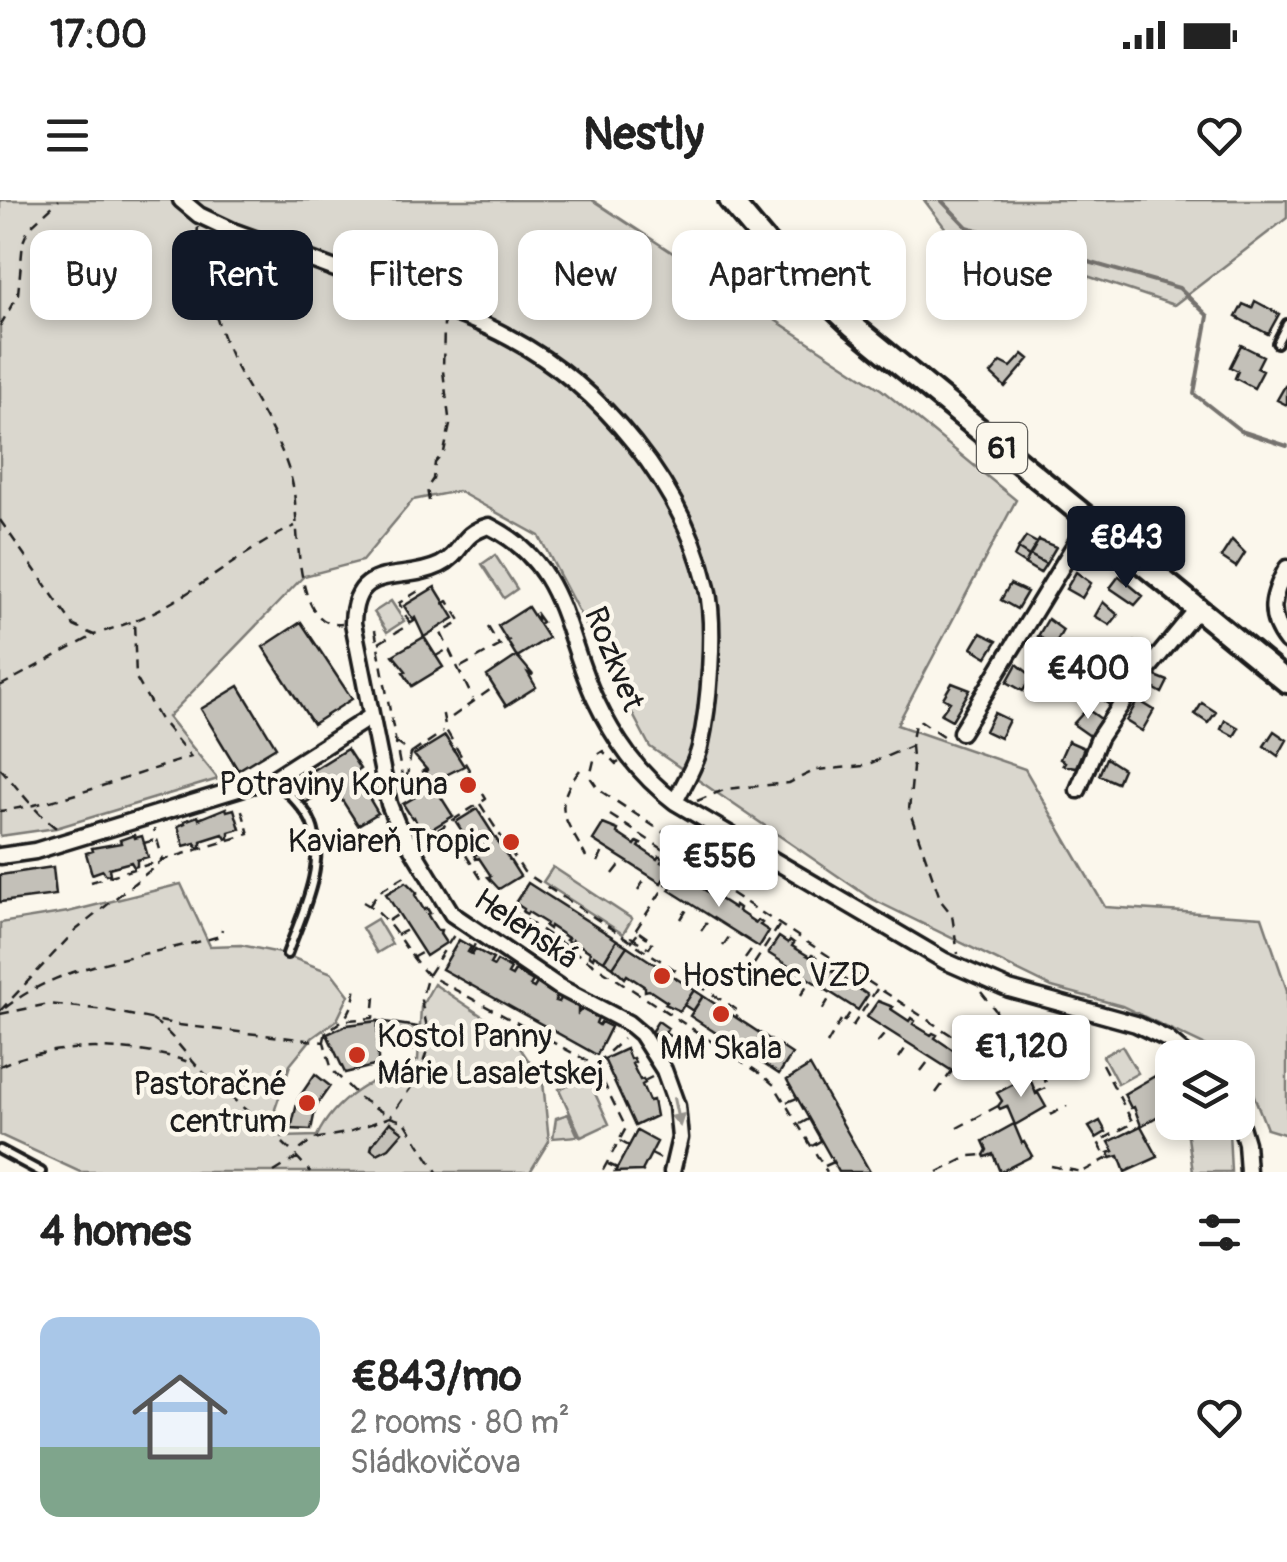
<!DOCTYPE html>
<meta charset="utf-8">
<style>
body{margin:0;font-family:Pangolin,sans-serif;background:#f2f2f2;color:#222;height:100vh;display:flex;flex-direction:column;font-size:38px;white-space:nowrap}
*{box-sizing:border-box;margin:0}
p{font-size:32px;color:#767676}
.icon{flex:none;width:55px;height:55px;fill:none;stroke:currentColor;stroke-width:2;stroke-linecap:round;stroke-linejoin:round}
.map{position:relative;height:972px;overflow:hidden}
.details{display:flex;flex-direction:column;background:#fff;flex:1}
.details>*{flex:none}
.banner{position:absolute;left:30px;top:30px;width:1228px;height:90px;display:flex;gap:20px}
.tools{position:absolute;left:1155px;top:840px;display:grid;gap:20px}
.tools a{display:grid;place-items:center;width:100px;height:100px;border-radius:20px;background:#fff;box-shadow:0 5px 15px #0003;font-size:50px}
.price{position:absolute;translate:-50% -85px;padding:0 22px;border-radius:10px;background:#fff;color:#222;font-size:32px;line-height:65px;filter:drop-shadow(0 2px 5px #0008)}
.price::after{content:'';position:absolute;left:50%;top:60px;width:30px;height:22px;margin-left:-15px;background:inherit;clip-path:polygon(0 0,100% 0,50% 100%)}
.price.on{background:#111827;color:#fff}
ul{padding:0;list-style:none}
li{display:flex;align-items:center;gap:30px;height:250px;padding:0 40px}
li span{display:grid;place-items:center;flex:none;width:280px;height:200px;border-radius:20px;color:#555}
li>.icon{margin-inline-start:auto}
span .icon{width:120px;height:120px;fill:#fffc;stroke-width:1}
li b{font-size:42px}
h2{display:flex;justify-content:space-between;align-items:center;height:120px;padding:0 40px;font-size:42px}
.tag{padding:0 35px;border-radius:20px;background:#fff;box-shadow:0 5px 15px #0003;font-size:35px;line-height:90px}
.tag.on{background:#111827;color:#fff}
.status{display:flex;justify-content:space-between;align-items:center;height:70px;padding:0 50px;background:#fff;direction:ltr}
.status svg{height:28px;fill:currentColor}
header{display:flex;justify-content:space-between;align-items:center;height:130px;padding:0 40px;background:#fff;font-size:45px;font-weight:700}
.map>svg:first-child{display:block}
</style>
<div class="status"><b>17:00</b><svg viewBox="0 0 49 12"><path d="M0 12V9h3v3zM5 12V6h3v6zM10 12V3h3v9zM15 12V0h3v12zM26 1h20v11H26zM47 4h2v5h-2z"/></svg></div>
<header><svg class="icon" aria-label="menu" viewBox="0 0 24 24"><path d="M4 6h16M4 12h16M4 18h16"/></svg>Nestly<svg class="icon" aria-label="heart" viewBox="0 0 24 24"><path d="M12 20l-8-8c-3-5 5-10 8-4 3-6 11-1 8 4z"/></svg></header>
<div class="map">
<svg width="1287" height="972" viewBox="0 0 1287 972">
<rect width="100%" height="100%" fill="#fbf7ec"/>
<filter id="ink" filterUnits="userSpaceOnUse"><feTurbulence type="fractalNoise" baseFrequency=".01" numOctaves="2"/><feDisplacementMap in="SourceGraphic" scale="20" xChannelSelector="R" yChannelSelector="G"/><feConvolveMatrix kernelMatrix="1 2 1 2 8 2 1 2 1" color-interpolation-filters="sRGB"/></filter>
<g filter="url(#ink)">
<path fill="#dad7ce" stroke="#7b7a75" stroke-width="2.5" d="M0,0H592L882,190L1016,300L897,525L1025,569L1105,707L1262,717L1287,790V935L1267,929L1247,878L1238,870V858L1221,857L1206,846L1122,806L1052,787L870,698L650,547L539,336L458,291L413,300L362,361L304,376L168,517L218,579L56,628L0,636Z
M924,0H1287V18L1174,105L946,29Z
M495,355L517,389L504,398L482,364Z
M391,401L404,421L387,432L374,412Z
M553,667L632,719L623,734L543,682Z
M181,684L210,746L241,745L280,753L332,773L349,795L337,820L312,838L290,865L275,909L282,937L317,936C337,894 378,878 418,860L421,807L434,784L512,836L543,882L549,941L530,972H80L0,935V723L68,712Z
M377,719L392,744L377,753L362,728Z
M1122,846L1138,873L1118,884L1103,856Z
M587,876L609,924L581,937L559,889Z
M568,914L578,936L553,938L556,918Z
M1186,923H1225L1229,931L1231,972H1193Z"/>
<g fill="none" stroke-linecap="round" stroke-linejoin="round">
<path stroke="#74726e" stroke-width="4" d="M941,0L967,27L1179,88L1208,116L1194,194L1241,231L1287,246"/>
</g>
<path fill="#c3c0b8" stroke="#1c1c1c" stroke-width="2.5" d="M1255,101L1279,114L1268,134L1236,117L1243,104L1252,108Z
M1241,145L1263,156L1257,168L1263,171L1254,188L1235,178L1238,171L1230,167Z
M1023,154L1029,159L1005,187L991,174L1001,162L1011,167Z
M1285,186L1287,187V205L1277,200Z
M1026,337L1037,343L1029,356L1018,349Z
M1039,340L1056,347L1046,364L1030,355Z
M1232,340L1245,353L1236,367L1221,357Z
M1018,349L1029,356L1025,364L1014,357Z
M1030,355L1046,364L1040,373L1025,364Z
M1076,372L1091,383L1082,398L1066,389Z
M1119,376L1143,396L1135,405L1110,388Z
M1010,384L1027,392L1017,409L1001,400Z
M435,387L454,418L424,437L415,418L413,420L404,406Z
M1103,402L1118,415L1110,425L1095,416Z
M528,407L537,421V415L542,422L539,424L548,438L517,457L498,426Z
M1048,419L1063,430L1054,446L1038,436Z
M301,422L352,499L313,524L263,447Z
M981,433L997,441L987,457L972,448Z
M424,437L443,467L412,486L403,472L406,471L393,455Z
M1134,442L1147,451L1128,478L1109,464L1121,448L1127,453Z
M517,456L533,475L528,473L536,487L506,506L487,476Z
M1017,464L1032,476L1023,491L1007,482Z
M1153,475L1168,481L1162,493L1148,485Z
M1106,481L1120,491L1110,505L1093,494Z
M952,483L970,490L952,520L941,514L950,502L943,498Z
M239,486L276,547L238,570L201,509Z
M1138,500L1154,510L1142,531L1126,521Z
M1202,503L1216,512L1208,523L1195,514Z
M1087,509L1101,519L1090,536L1073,524Z
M994,513L1009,520L1000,538L985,531Z
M1225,520L1239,528L1234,536L1221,529Z
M1274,531L1287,540L1278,556L1264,546Z
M445,536L464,566L446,575L434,586L425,572L427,570L414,555Z
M1068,541L1084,548L1076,567L1063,565L1065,562L1060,559Z
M347,549L360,569L354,573L378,613L358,625L333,586L305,603L292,583Z
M1106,558L1123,569L1117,583L1099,575Z
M434,586L453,616L422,635L414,617L412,618L403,604Z
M226,608L227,611L234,609L240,629L229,632V638L226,639L223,634L201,641V647L198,648L195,643L184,646L178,626L185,623L184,621L198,616L199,619Z
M477,609L520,676L499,689L488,677L491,676L479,658L476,659L474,655L477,654L465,635L462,637L460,633L462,631L456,622Z
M603,624L618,630L617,633L635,645L637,642L641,644L639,647L657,659L659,656L663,659L661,662L671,668L661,683L593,640Z
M134,635L135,638L142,636L148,657L137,660V666L134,667L131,662L109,668L110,674L106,675L103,670L92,674L86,653L93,651L92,648L121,643L120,640Z
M53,667L56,695L0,702V675Z
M680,674L689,680L691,677L695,680L693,682L711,694L713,691L717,694L715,696L734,708L735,705L739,708L738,711L756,723L758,720L762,723L760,725L769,731L759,747L669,690Z
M406,682L417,693L415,695L424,710L427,708L430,713L427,714L437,730H441L440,734L446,743L426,756L386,694Z
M528,683L617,740L604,761L594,755L593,758L589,755L590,752L572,740L571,743L566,740L568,738L550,726L549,729L545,726L546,723L528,712L527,714L523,712L524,709L515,703Z
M779,737L788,743L790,740L794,743L792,746L810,757L812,755L816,757L814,760L833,772L834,769L838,772L837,774L855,786L857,783L860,786L859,789L868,795L858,810L768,753Z
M459,740L471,747L468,752L472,754L475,749L493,759L490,764L494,766L497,761L511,769L508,774L512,776L515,771L533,781L530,786L534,788L537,783L558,795L555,801L559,802L562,797L578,807V813L582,809L598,818L596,823L599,825L601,822L611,827L597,855L442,769Z
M617,740L627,746L613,767L604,761Z
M627,746L694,790L680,811L665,804L667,802L649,790L645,791V787L627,775L625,778L613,767Z
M694,790L703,796L693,811L684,805Z
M703,796L792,854L779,874L690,816Z
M878,801L893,807L891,809L909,821L911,818L915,821L913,824L931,835L933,833L937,835L935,838L953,850L955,847L959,849L957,852L967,858L957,874L867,817Z
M378,821V865L345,873L327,834L347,825Z
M378,821L418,827L413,850L377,845Z
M658,821L668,828L662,838L651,832Z
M626,849L630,859L633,858L635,862L632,864L640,880L643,879L645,883L642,885L649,901L653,900L656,916L635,926L604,859Z
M810,866L870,972H839L787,880Z
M315,874L330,886L316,906L311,930L291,929L298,899Z
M1029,876L1036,894L1038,893L1046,907L1015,925L1007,906L1000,909L998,906L1002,901L997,893Z
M1155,876L1172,908L1141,926L1134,907L1131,908L1124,894Z
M1100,921L1106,932L1096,938L1089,927Z
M390,922L403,932L389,948L377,954L371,949L372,945Z
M1014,924L1022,943L1024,942L1032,956L1000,972L993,954L985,957L984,955L987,950L983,941Z
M1141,926L1158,957L1125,972L1119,956L1111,958L1109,953L1114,951L1109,942Z
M637,931L657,942L642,971L615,972Z"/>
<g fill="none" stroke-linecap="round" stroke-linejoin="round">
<defs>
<path id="service" d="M1277,143L1287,124
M275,579C286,592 305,607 311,622C328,662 301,716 287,754
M0,950L41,972"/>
<path id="minor" d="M181,0L199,15L233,31C288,51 343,72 397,92C436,106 474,118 510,138C602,187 683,285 707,388C716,427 709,507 700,547C696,565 683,585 675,602
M1287,368C1272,395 1266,416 1287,442
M961,532L1090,320
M1078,590L1099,538L1133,487L1198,408
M0,656L35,651L274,578L370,517
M1238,916L1246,943L1248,972
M672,972L680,938L677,906L664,870L641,834L628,823L559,787L452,714L397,624L389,604L353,423C355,360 401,384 440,365C464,353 459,334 489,326C566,364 563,431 595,499C615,541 638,574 675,602L945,761L1009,789L1136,824L1167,839L1190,858"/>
<path id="primary" d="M730,0L767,44L853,126L1287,482"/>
</defs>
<use href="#service" stroke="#1c1c1c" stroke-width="14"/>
<use href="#minor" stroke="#1c1c1c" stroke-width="21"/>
<use href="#primary" stroke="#1c1c1c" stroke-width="28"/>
<path stroke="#1c1c1c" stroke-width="2.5" stroke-dasharray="10 8" stroke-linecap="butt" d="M198,27C195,49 202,74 209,95C218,122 226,149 240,174C260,210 284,245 293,286C300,320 291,430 342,424
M0,126L18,94L23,42L29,28L59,0
M429,301L427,288L433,279L435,263L444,252L450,225L443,171L444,124
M0,320L74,426L94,435L134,421L136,478L159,518L191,557C127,576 66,602 0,611
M443,404L448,401L461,422L441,433L473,499
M136,420C193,397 239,352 295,326
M410,424L399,403L420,390
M488,427L499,445
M375,430L404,587L401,590
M379,443L416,420
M436,456L448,449
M461,467L510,440
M0,486L93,436
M452,517L494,487
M396,542L411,553L406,582
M911,546L913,568L909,610L941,701L952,715L958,754
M412,553L443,532
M619,562L616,564L603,551L595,556L590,577L599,590L690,650
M0,568C19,589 36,614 59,630
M580,570C550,609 566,618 586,657
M406,582L426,569
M697,601L726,589L789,583L816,570L864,566L911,546L915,523L921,521L947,539
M480,604L524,672L740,812L736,817
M610,615L976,851C999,860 1039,861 1048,887L1035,893
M422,640L486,599L446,530L442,510
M144,643L155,640
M425,647L449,635L455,638L494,699L761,874L774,885L827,972
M598,662L605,647
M613,674L624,660
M91,682L249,634L240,604
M732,684L748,660
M638,690L648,675
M363,702C393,718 404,752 428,775L595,865L626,928L602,972
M370,705L378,692L410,673
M681,719L691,703
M388,721L399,714
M701,731L711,717
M639,732L653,742L649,748L631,737L681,662
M397,735L409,729
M723,746L733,731
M470,753L475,744
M412,758L423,752
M745,758L755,744
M754,764L779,726
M777,781L787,765
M981,792L996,811L1001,829
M801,795L810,780
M5,808C65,760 149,757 220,736L222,729
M823,809L832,794
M0,811L76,730L163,660L154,629
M0,814L49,804L106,810L179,825L324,842L332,870L360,898L390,917L405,922L437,972
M152,820C172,832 184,854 201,870C237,905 278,933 310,972
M348,820L373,818L375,797
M844,822L853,808
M852,827L877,789
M665,833L686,846
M324,841L326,831C348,819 353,811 356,785
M877,843L888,830
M827,844L841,820
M899,858L909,843
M596,864L623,839
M1102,864L1133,923L1098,942L1107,959
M0,866C50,841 143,844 194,864
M921,871L931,858
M644,881L652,877
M936,893L952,871
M787,902L797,898
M1050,915L1067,906
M800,924L809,919
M957,928L998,906
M620,941L629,946
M812,946L822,940
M651,954L661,959
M608,964L617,968
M825,966L834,962
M1051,966L1082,972
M642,971L644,972
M1084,971L1110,957
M274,972L298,957L301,949L314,939L346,933L390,917L419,876L430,841L421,800L428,775L456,732
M938,972L970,956L984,955"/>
<use href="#service" stroke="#fbf7ec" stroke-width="6"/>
<use href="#minor" stroke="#fbf7ec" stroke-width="14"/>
<use href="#primary" stroke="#fbf7ec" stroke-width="20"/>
<path stroke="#1c1c1c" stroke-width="2.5" stroke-dasharray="10 8" stroke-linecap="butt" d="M631,742L639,732"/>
</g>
<defs><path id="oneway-solid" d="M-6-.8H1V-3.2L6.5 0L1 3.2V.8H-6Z" transform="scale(2.5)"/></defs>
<use fill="#97948e" href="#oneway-solid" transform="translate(677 912) rotate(78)"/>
</g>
<g fill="#c8321e" stroke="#fbf7ec" stroke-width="4">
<circle cx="468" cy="585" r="10"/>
<circle cx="511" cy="642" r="10"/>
<circle cx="662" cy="776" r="10"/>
<circle cx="721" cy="814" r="10"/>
<circle cx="357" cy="855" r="10"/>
<circle cx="307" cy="903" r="10"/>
</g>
<g text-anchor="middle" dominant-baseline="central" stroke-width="9" stroke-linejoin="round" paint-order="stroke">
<rect fill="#fbf7ec" stroke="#5f5e5a" stroke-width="2.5" x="977" y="223" width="50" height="50" rx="8"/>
<g font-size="30" font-weight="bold" fill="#1c1c1c">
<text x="1002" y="248">61</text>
</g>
<g font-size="32" fill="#1c1c1c" stroke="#fbf7ec">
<text transform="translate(614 459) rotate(68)">Rozkvet</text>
<text transform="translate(526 729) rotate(34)">Helenská</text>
</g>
<g font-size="32" fill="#1c1c1c" stroke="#fbf7ec" text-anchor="end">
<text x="448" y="585">Potraviny Koruna</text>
<text x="491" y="642">Kaviareň Tropic</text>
<text x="682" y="776" text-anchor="start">Hostinec VZD</text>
<text x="377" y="837" text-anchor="start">Kostol Panny<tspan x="377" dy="37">Márie Lasaletskej</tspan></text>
<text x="721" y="849" text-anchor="middle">MM Skala</text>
<text x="287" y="885">Pastoračné<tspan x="287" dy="37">centrum</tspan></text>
</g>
</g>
</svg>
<div class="tools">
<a><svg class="icon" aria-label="layers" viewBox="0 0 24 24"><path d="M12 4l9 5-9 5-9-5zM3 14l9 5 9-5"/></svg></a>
</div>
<b class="price on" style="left:1126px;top:391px">€843</b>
<b class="price" style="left:1088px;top:522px">€400</b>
<b class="price" style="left:719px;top:710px">€556</b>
<b class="price" style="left:1021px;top:900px">€1,120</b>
<div class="banner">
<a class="tag">Buy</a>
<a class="tag on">Rent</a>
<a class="tag">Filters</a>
<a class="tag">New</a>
<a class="tag">Apartment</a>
<a class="tag">House</a>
</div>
</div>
<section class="details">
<h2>4 homes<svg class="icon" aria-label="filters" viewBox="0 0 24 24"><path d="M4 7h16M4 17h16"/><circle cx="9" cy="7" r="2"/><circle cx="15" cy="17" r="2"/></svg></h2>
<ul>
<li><span style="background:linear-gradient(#a9c7e8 65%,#7fa58c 0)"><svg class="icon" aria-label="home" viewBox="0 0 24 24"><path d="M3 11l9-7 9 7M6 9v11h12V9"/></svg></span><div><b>€843/mo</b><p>2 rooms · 80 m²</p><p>Sládkovičova</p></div><svg class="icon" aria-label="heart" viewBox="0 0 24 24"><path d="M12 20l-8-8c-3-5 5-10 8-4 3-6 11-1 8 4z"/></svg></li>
</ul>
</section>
